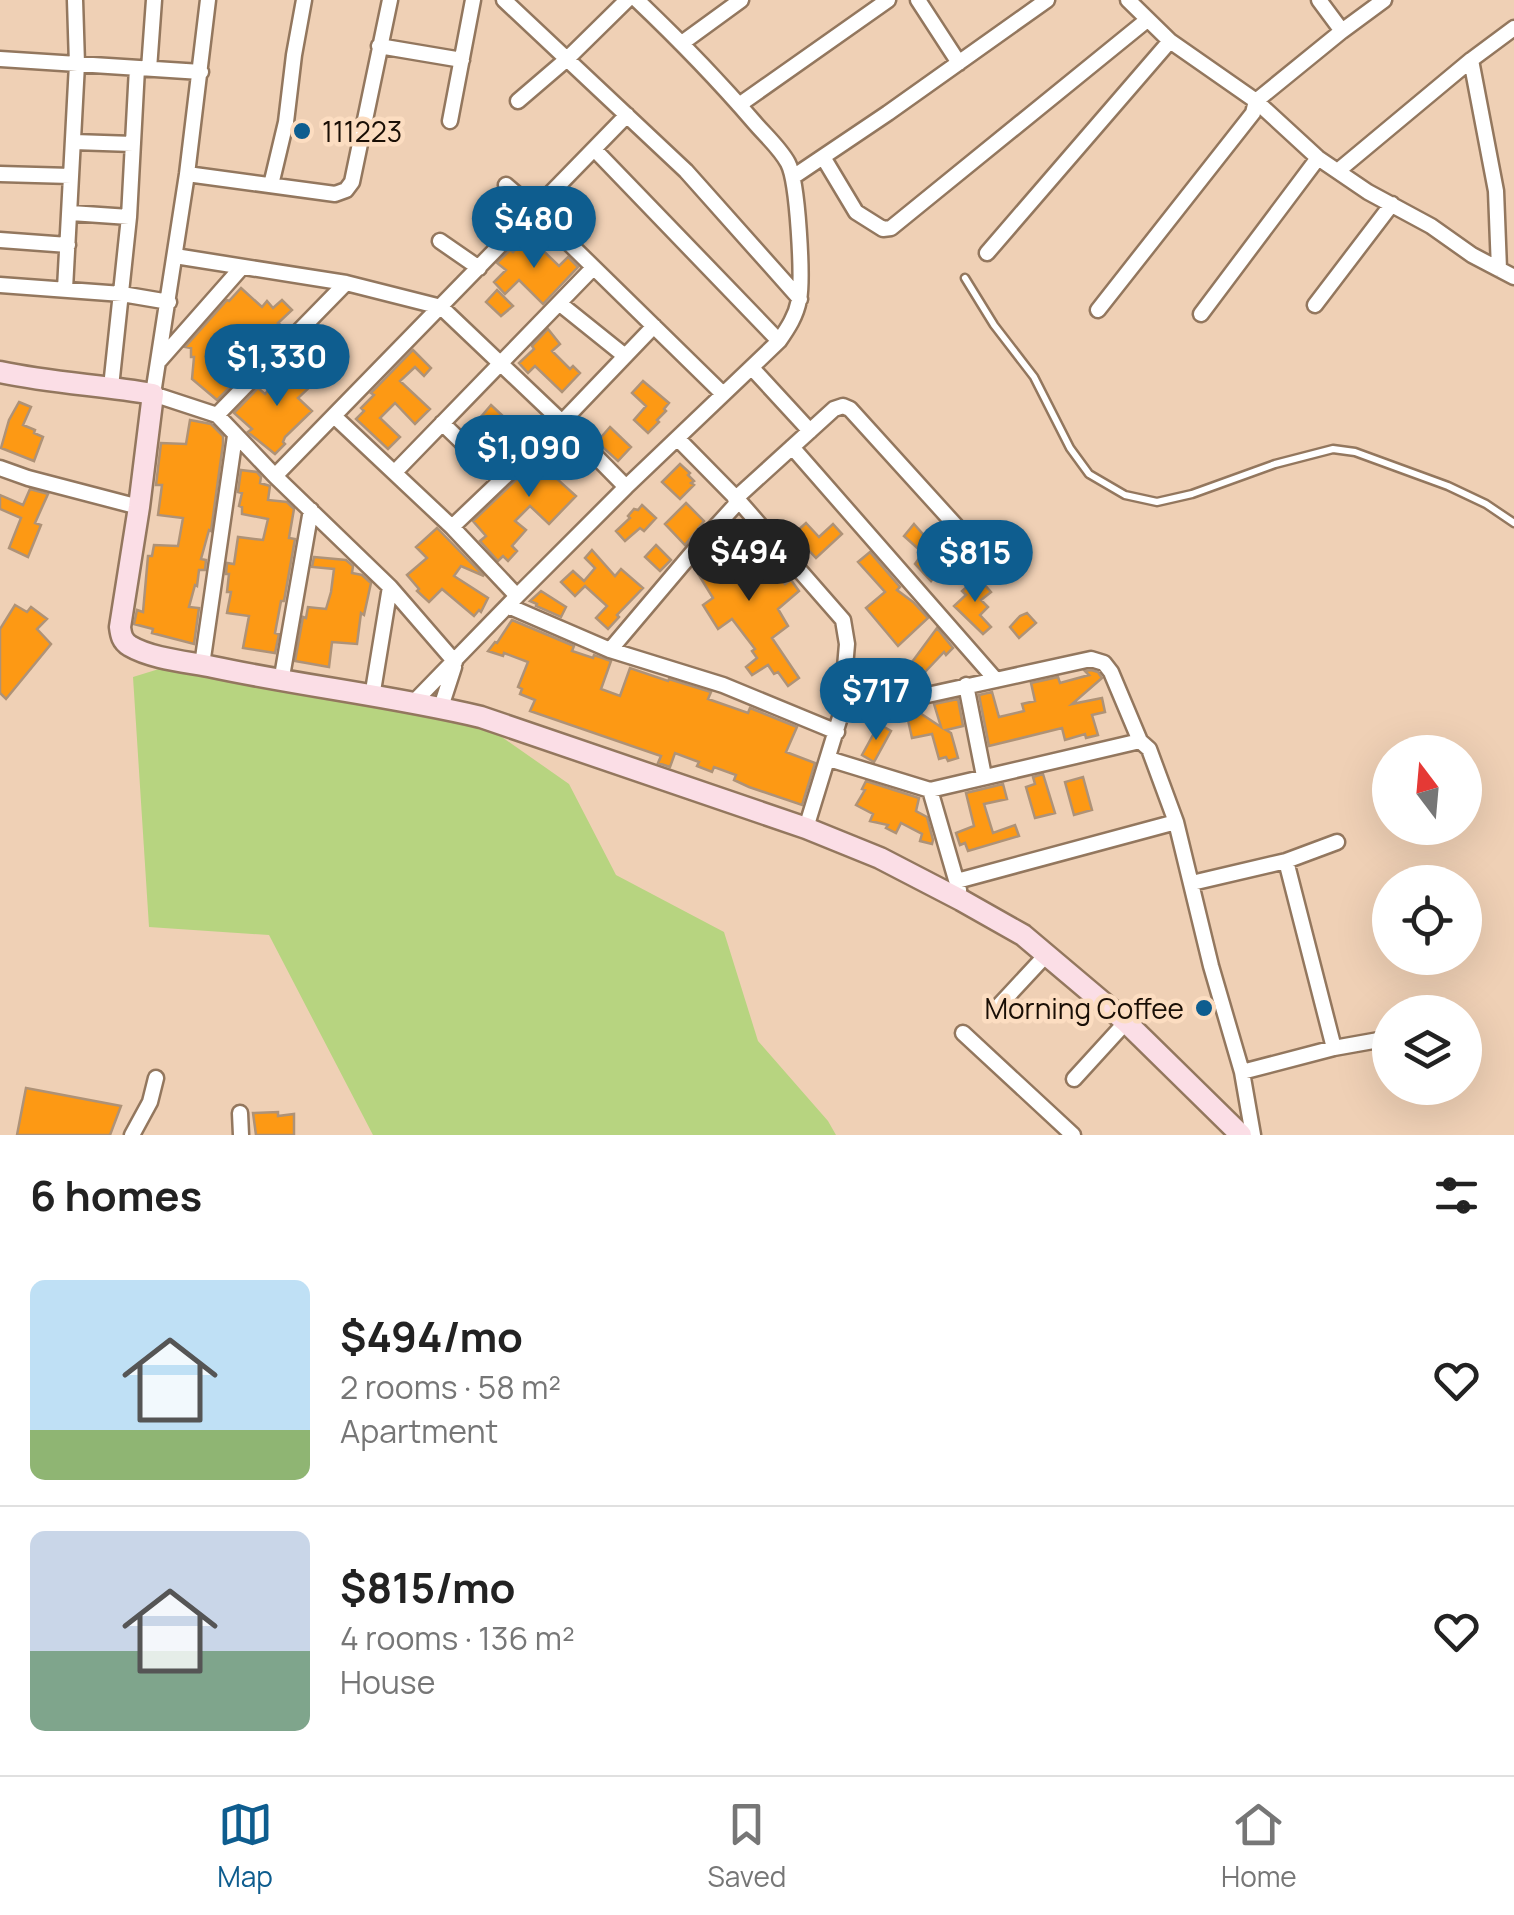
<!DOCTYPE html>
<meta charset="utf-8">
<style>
body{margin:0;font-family:Manrope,sans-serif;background:#f6f6f6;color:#222;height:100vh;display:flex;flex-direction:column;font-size:38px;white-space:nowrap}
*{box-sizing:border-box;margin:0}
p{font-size:32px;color:#767676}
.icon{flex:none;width:55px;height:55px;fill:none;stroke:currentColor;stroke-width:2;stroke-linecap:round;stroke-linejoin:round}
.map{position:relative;height:1135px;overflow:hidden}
.side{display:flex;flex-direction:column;background:#fff;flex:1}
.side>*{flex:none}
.needle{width:65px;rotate:344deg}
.buttons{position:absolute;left:1372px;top:735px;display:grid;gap:20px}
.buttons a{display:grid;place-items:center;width:110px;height:110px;border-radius:50%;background:#fff;box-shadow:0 10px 40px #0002;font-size:50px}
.price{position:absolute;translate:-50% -85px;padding:0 22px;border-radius:35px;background:#0e5d8f;color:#fff;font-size:32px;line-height:65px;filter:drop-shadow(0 2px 5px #0008)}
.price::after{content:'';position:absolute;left:50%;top:60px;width:30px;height:22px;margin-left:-15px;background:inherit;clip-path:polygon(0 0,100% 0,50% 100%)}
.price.selected{background:#222;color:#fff}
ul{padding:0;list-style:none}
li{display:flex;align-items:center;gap:30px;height:250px;padding:0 30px}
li+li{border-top:2px solid #e0e0e0}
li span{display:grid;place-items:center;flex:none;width:280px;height:200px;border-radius:15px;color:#555}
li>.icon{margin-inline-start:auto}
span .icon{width:120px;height:120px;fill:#fffc;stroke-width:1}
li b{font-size:42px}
h2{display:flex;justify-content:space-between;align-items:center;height:120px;padding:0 30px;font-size:42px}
.dock{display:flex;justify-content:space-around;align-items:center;height:140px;border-top:2px solid #e0e0e0;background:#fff;font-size:28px;color:#767676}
.dock a{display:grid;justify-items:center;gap:5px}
.dock .selected{color:#0e5d8f}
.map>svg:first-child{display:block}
</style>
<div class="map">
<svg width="1514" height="1135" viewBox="0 0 1514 1135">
<rect width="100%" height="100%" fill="#efd0b5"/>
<path fill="#b7d480" d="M201,656L462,709L569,784L616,875L724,932L758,1041L828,1121L836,1135H373L269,935L149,927L133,677Z"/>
<path fill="#fd9914" stroke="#ae9277" stroke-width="2.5" d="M528,236L559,266L568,257L578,267L543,304L519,280L505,294L494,282L506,270L497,263L510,250L513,252Z
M241,288L262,307L267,301L273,308L282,300L292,310L278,323L282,326L226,383L230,387L217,400L192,379L194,357H191V348L185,347L227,300L229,301Z
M497,290L513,306L501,316L486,302Z
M548,329L560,344L552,351L570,369L573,366L580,373L562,392L535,366L528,373L519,363L534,349L532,346Z
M413,350L431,368L424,376L415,367L400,381L430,409L415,424L395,403L380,418L400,437L388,449L356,419L364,411L361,408L374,395L371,393Z
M290,362L313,384L298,398L312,411L285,437L283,442L285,444L275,454L250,434L248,432L252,429L234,413L258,388L265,394L280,376L278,374Z
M643,381L669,403L664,409L666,411L657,420L659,422L648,433L634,420L646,406L632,393Z
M19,402L31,407L23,425L35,430L34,433L43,437L34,461L1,448L9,420Z
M491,405L504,417L484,437L474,425Z
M190,420L211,424L223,436V444L211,531L209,530L201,559L206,560L205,570H199L197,586L195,585L189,607L199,608L194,644L152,633L153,629L134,624L137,610L143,612L148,556H152L154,545L178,546L183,518L158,515L162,485H156L161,443L186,444Z
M610,427L631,447L618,461L597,442Z
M559,439L570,450L572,448L589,464L579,474L572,468L576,465L571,464L557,479L576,496L549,524L530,506L515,521L526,530L512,546L517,551L508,561L503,556L498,561L480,541L486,536L473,521Z
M680,464L690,473L688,475L694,481L691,483L694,485L680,499L662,482Z
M241,470L257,472L261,477L260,483L270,486L268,500L287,502L294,509L289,538L295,539L284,601H281L275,633L279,634L275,653L243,648L249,616L227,613L231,592H227L229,574H226L227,563L234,564L238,537L263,540L268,519L242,514V507L239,506L242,493L238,492Z
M30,489L48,494L35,523L41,525L28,557L9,548L21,518L0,509V495L23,505Z
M686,503L704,521L685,545L665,524Z
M642,505L656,518L644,531L640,528L625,541L616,531L630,518L628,516L634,509L638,510Z
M806,523L819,537L833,524L842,534L816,558L798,539L801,536L797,531Z
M914,524L930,542L940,534L951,547L947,550L961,564L947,578L939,570L931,581L915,564L923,553L904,536Z
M437,528L484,576L461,566L454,576L488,598L481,612L479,610L474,616L442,589L429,602L417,591L419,589L407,575L427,558L416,547Z
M742,542L759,570L769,563L785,584L791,580L799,591L778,609L788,626L772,638L799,678L788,686L778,672L774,674L768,665L752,675L746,667L757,658L752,651L755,649L732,619L718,629L703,605L713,598L694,567L719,549L722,554Z
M656,545L671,560L660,571L645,557Z
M592,550L615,576L621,569L643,588L617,615L619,617L608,629L596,618L607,606L585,586L575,596L561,582L573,571L584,581L595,568L585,558Z
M870,552L900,587L897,590L913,602L928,618L898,646L866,608L885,592L858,562Z
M314,557L346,560L353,566L352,573L362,575L371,583L364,615L361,613L357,644L332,642L329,667L295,661L303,617L306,618L308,607L326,609L331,592L334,569L312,567Z
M978,577L991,592L981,600L988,607L980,615L991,627L983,634L954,606L966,595L962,591Z
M541,591L566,607L561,617L536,606L537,604L530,601Z
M15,605L27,612L31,607L47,619L37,629L51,644L6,699L0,693V629Z
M1027,613L1036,623L1019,638L1010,627L1020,616Z
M512,620L574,646L572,651L593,658L594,655L611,661L601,689L620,696L630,668L668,681L669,679L711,692L708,699L748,713L750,708L797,727L786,752L815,763L802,805L749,787L734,780L736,775L714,767L712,772L697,766L699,762L675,753L670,767L658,763L661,756L530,711L535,700L520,694L522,689L518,687L528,662L504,653L503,656L488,651L495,642L497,643Z
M937,628L953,648L946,655L944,652L924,673L912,662Z
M1091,670L1098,672L1102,678L1072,704L1102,698L1105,712L1092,715L1098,735L1086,738L1085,734L1065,740L1062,728L989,746L979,695L992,692L999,717L1024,711L1022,704L1035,701L1031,683L1058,677L1060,683L1089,675L1085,671Z
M958,699L963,726L946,730L951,733L958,758L948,761L946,757L939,759L932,734L912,738L906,711L914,709L941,727L934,704Z
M879,724L891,731L874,762L862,755Z
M1043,774L1055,813L1035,818L1026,787L1035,784L1033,777Z
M1083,777L1092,810L1074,815L1065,782Z
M866,781L919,798L916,811L927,817L933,840L932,844L920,841L922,834L901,823L896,833L886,828L888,825L870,821L873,814L856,805L865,790L862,789Z
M1003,784L1007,799L984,804L993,833L1015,825L1019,836L968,851L965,843L960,845L956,833L974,826L966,793Z
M26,1088L121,1106L110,1135H17Z
M278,1112V1116L294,1114V1135H256L253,1113Z"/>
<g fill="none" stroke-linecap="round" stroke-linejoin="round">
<defs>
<path id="lane" d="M965,278L994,325L1034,377L1070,448L1089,474L1125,495L1157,502L1192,494L1275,464L1333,449L1355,452L1448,486L1486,504L1514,523"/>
<path id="street" d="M208,0L187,174L153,394L217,415L275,476L390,587L455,662
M504,0L686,171L800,299
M918,0L959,63
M1128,0L1170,41L1256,101L1318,158L1368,192L1431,226L1472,255L1514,277
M1319,0L1342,31
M682,43L741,0
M379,46L462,60
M0,59L201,72
M1471,60L1496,191L1499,269
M149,69L154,0
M518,101L567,59L627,0
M739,105L888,0
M450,121L473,0
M74,142L133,144
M594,149L779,341
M823,157L856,212L883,229L891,228L1147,20
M1339,170L1471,60L1514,28
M0,174L71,176
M187,174L335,194L346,190L352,182L390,0
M793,177L888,113L1047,0
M271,185L286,122L294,55L304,0
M506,185L535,210L723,394
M71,213L129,217
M0,240L68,245
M440,241L479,268
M987,253L1170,41
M175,256L346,283L441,307L562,422L626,487
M0,285L122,294L169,302
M65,289L77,64L75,0
M559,303L625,356
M1315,305L1392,204
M1098,310L1253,113L1256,101L1342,31L1384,0
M1201,314L1318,158
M160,360L242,267
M752,368L810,431
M111,387L129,217L137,68
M217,415L346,283
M334,416L452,527L517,596
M442,423L501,480
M678,439L739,501L843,620L847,644L841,714L806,828
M792,447L996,680
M0,468L28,478L139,507
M395,472L593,268
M275,476L627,115
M735,499L834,409L843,406L850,409L987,560
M452,527L562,422L654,326
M508,606L610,650L723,685L837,732
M610,650L698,546L739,501
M202,665L235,436
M281,682L311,510
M966,685L984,776
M372,697L390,587
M413,703L517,596L626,487L779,341C788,328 796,316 799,300C803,278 798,182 788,163C780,148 765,135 754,122C717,79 678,39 637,0
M441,707L454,667
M841,714L1091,659L1104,663L1111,672L1140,741L1149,749L1176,822L1211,966L1242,1072L1253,1135
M829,759L930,790L1140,741
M930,790L959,890
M1286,861L1334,1048
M957,881L1176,822
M1192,883L1286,861L1337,842
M994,1011L1046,955
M963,1033L1073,1135
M1242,1072L1334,1048L1390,1038
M1074,1079L1126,1022
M240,1113L241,1135
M132,1135L150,1102L156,1078"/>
<path id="secondary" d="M0,372C51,383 102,385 153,394L139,507L120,627C121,635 122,641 130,646C152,659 189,662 213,667C302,686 393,696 481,717L806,828L880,858L961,900L1023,935L1126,1022L1241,1135"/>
</defs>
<use href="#lane" stroke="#93775e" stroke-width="11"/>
<use href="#street" stroke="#93775e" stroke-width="19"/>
<use href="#secondary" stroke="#93775e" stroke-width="25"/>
<use href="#lane" stroke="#fff" stroke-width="6"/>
<use href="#street" stroke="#fff" stroke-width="14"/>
<use href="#secondary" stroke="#fbdee6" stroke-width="20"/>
</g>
<g fill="#0e5d8f" stroke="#fcddc1" stroke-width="4">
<circle cx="302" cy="131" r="10"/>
<circle cx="1204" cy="1008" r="10"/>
</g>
<g text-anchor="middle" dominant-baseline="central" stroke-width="9" stroke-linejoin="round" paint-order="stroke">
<g font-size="28" fill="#190e05" stroke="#fcddc1" text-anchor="start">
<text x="322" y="131">111223</text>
<text x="1184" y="1008" text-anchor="end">Morning Coffee</text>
</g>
</g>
</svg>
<div class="buttons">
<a><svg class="needle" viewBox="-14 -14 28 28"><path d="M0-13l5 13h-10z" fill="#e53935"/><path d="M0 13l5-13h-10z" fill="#767676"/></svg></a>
<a><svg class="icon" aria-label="locate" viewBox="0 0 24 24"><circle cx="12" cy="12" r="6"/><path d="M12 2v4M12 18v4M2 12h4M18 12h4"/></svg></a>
<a><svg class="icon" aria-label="layers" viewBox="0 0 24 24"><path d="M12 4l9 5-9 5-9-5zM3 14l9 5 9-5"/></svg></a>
</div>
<b class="price" style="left:534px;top:271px">$480</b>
<b class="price" style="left:277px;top:409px">$1,330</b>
<b class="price" style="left:529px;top:500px">$1,090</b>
<b class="price selected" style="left:749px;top:604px">$494</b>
<b class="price" style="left:975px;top:605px">$815</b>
<b class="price" style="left:876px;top:743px">$717</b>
</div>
<section class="side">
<h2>6 homes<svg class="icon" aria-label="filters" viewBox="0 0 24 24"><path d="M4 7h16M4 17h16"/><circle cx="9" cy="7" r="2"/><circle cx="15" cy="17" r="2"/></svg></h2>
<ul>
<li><span style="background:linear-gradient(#bfe0f5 75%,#8fb573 0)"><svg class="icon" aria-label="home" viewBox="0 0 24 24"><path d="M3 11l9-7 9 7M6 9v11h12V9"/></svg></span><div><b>$494/mo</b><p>2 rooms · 58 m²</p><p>Apartment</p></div><svg class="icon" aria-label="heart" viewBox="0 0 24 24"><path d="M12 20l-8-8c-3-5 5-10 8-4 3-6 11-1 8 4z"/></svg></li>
<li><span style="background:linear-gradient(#c9d6e8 60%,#7fa58c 0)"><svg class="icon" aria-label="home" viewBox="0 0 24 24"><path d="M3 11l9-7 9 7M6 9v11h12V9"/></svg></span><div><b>$815/mo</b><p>4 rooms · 136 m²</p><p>House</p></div><svg class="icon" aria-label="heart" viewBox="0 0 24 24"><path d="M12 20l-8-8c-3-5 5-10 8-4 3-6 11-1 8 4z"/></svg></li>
</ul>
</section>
<nav class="dock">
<a class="selected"><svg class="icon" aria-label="map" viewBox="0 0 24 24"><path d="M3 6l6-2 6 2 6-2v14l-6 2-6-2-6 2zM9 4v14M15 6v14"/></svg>Map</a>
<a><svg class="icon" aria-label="saved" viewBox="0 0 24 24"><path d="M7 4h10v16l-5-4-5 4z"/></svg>Saved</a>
<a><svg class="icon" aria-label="home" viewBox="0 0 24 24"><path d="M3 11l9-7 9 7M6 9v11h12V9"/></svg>Home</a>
</nav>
